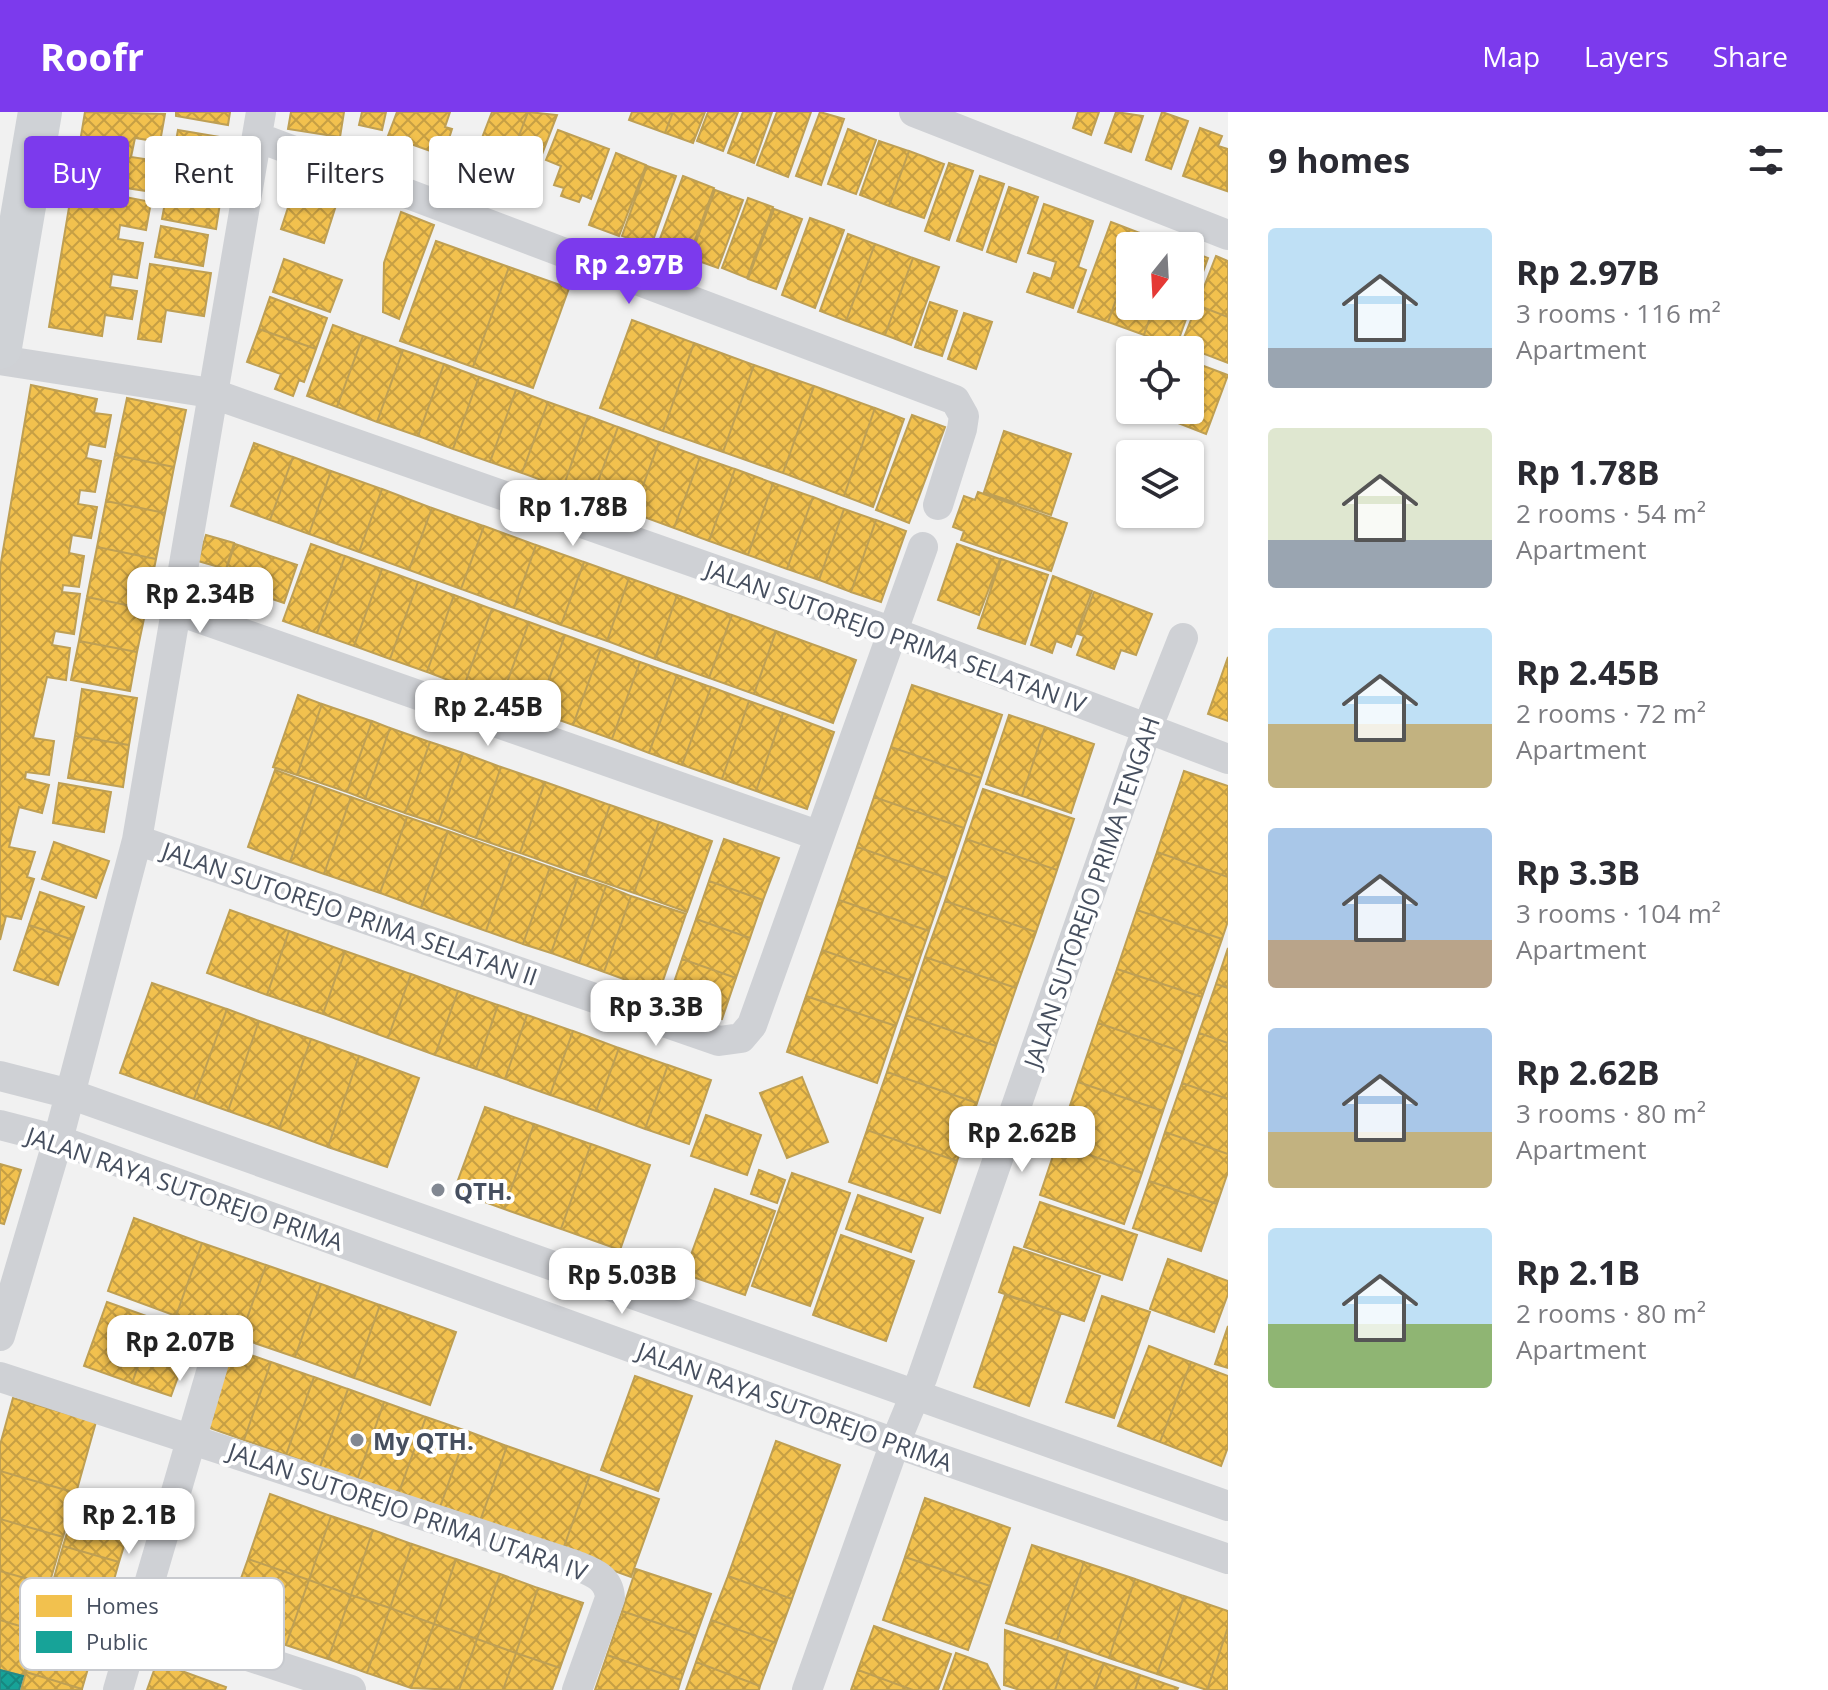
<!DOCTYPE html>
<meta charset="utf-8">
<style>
body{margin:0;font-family:"Open Sans",sans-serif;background:#f7f7f7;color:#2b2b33;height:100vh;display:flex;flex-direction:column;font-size:30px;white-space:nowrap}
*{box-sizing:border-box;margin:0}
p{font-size:26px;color:#7c7c81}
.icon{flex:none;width:44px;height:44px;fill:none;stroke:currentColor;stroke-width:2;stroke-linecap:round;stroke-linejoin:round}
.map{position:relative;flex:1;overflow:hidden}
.details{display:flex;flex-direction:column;background:#fff;width:600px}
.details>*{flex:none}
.top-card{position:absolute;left:24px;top:24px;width:760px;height:72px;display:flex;gap:16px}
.needle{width:52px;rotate:198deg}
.controls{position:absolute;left:1116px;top:120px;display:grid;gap:16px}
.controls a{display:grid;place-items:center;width:88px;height:88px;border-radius:8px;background:#fff;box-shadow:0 2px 6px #0004;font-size:40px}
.price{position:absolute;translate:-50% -68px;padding:0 18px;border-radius:16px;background:#fff;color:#222;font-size:26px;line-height:52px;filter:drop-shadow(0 2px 4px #0008)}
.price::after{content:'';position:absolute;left:50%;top:48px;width:24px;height:18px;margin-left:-12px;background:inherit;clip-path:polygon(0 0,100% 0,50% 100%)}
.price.current{background:#7c3aed;color:#fff}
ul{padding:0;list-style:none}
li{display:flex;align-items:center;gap:24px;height:200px;padding:0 40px}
li span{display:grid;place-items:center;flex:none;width:224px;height:160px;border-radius:8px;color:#555}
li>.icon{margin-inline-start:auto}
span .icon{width:96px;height:96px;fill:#fffc;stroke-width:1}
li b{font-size:34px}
h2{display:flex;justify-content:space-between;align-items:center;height:96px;padding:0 40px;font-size:34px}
.chip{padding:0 28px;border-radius:8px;background:#fff;box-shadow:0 2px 6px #0004;font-size:28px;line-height:72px}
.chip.current{background:#7c3aed;color:#fff}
header{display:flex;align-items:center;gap:48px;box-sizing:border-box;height:112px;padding:0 40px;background:#7c3aed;color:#fff}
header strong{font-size:38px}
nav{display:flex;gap:44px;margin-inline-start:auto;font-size:28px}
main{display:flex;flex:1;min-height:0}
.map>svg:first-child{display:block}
</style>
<header>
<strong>Roofr</strong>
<nav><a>Map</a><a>Layers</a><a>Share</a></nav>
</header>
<main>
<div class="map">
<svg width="1228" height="1578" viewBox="0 0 1228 1578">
<defs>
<pattern id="homes-cross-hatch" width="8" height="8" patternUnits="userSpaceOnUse" patternTransform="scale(2)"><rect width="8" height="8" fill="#f2c14e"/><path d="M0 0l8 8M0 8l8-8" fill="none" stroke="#c69f44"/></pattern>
<pattern id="public-cross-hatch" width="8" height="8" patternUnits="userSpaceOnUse" patternTransform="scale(2)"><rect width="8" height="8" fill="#17a398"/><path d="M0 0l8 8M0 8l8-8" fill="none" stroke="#17877f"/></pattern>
</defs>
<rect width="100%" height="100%" fill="#f1f1f1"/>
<path fill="url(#homes-cross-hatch)" stroke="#be9f53" stroke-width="2" d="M85,0L165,2L160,30L135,26L131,45L158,49L153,80L126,76L125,85L151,90L146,118L120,113L118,127L143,131L137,166L112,162L110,175L137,179L132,207L105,203L102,224L49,215Z
M176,0H230L228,13L176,4Z
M291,0H344L340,25L288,17Z
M362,0H386L382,18L359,13Z
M397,0H450L445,15L452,17L446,36L439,34L436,41L388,24Z
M492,0H528L497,82L465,70Z
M528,0L557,3L523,92L497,82Z
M632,0H673L665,21L629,8Z
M673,0H705L693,31L665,21Z
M708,0H738L723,39L697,29Z
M743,0H772L754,51L728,41Z
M777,0H811L788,65L757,53Z
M820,0L844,7L821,73L796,64Z
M1078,0H1099L1091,23L1073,16Z
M1116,0L1143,4L1131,40L1105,31Z
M1162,0L1188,9L1171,57L1146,48Z
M1200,16L1222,24L1218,34L1228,37L1227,79L1183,64Z
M848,17L876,28L856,82L828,72Z
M178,18L232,27L224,70L170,61Z
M558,18L609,37L591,87L582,83L579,90L561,84L564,76L554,73L561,54L546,48Z
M879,29L909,39L889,94L860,83Z
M909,39L944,52L924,106L889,94Z
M616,41L646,53L619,124L589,113Z
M949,51L973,59L949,128L925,119Z
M647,54L676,64L651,134L622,124Z
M170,63L223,72L216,117L162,107Z
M683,64L714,76L688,147L657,135Z
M980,64L1004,72L982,138L957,129Z
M297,68L340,81L324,131L281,117Z
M1009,75L1038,85L1016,150L987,140Z
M715,78L743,88L718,156L690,146Z
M748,86L773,95L747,166L722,156Z
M1044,92L1093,109L1078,155L1086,158L1073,196L1027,180L1034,161L1051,167L1056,150L1028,141Z
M774,97L802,107L776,177L748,167Z
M401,100L434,113L399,207L383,200L384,151Z
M810,106L844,118L815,196L782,183Z
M1111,110L1140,121L1135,134H1130V149L1108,210L1078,200Z
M161,114L208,123L203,154L155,145Z
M1140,121L1176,134H1135Z
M848,122L875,132L846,209L820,199Z
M436,129L509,155L473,255L400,229Z
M875,132L913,146L885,223L846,209Z
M1190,139L1208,146L1176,235L1144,223L1154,194H1190Z
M1216,144L1228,149V205L1197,193Z
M913,146L939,155L911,233L885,223Z
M284,147L342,168L330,200L273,180Z
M1130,149V194H1154L1144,223L1108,210Z
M150,152L211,161L204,204L166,198L161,230L138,227Z
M509,155L569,176L533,276L473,255Z
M270,185L327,206L316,237L259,217Z
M930,190L957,199L942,244L915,235Z
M1197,193L1228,205V251L1181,233Z
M964,201L992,210L976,257L948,247Z
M632,208L694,231L663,319L600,296Z
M333,213L363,224L337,295L307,284Z
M259,217L316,237L304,270L299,268L293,284L275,277L281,262L247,250Z
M363,224L403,238L377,310L337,295Z
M694,231L754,253L723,340L663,319Z
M403,238L444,252L418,324L377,310Z
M444,252L479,265L453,337L418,324Z
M754,253L814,274L783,361L723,340Z
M1201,253L1228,263L1206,322L1145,298H1190V264L1195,266Z
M479,265L516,278L490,350L453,337Z
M31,273L97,287L94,301L111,303L105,335L89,332L86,346L101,349L95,380L80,378L78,392L97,395L91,426L72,423L69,441L84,444L79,475L63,473L62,480L80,482L74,522L55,519L52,533L70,536L66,568L47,565L33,626L54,629L49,663L26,660L25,667L49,673L42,701L19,695L9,735L35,740L27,765L34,767L21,807L6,804L0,828V456Z
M814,274L875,296L844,384L783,361Z
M516,278L548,290L522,361L490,350Z
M127,286L186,298L174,355L115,343Z
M548,290L588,304L563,376L522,361Z
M875,296L904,307L873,395L844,384Z
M912,303L945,315L909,411L876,398Z
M588,304L618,315L592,386L563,376Z
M618,315L659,330L633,401L592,386Z
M1004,319L1071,342L1051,403L984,380Z
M659,330L700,345L674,416L633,401Z
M254,331L293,345L270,408L231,394Z
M115,343L174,355L165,401L106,389Z
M293,345L331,359L309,422L270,408Z
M700,345L735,357L709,429L674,416Z
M735,357L773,371L748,443L709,429Z
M331,359L382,377L359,440L309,422Z
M773,371L813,385L787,457L748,443Z
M382,377L432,396L409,458L359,440Z
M978,380L1067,411L1051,459L961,428L964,419L953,415L964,384L975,388Z
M813,385L844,397L819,468L787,457Z
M106,389L165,401L156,447L97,435Z
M432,396L484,414L461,477L409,458Z
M844,397L876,408L851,480L819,468Z
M876,408L906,419L881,490L851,480Z
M484,414L536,433L514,496L461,477Z
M206,423L234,431L226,457L198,449Z
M235,432L297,453L284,491L222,470Z
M311,432L345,444L317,521L283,509Z
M957,432L1000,447L979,503L938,488Z
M536,433L584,450L561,513L514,496Z
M97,435L156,447L146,497L87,485Z
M345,444L382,457L354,534L317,521Z
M1001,447L1048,463L1025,532L978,516Z
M584,450L629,466L607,529L561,513Z
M382,457L418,470L390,547L354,534Z
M1053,464L1092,479L1071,535L1056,529L1052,541L1031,533Z
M629,466L677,483L655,547L607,529Z
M418,470L454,483L427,560L390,547Z
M1094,480L1152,502L1136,543L1121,538L1114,557L1077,543L1084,524L1078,522Z
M454,483L492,497L464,574L427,560Z
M677,483L732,503L709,566L655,547Z
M87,485L146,497L137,540L79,529Z
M492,497L529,510L501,587L464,574Z
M732,503L776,519L754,582L709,566Z
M529,510L565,523L537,600L501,587Z
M776,519L856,548L833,611L754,582Z
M565,523L601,536L573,613L537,600Z
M79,529L137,540L130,579L71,568Z
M601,536L640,550L612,627L573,613Z
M1228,545V609L1208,602Z
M640,550L677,563L649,641L612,627Z
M677,563L711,575L682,653L649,641Z
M912,573L1002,603L981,666L891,635Z
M711,575L749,589L722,667L682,653Z
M82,577L137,586L129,633L75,624Z
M298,583L322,592L297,663L273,655Z
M749,589L783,601L756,679L722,667Z
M322,592L372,609L347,680L297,663Z
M783,601L834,620L807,697L756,679Z
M1009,603L1045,615L1022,684L986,672Z
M372,609L390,616L365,687L347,680Z
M1045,615L1094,632L1071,701L1022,684Z
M390,616L430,630L405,701L365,687Z
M75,624L129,633L123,675L68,666Z
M430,630L463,641L438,712L405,701Z
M891,635L981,666L964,716L874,685Z
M463,641L501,655L476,726L438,712Z
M501,655L545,670L520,741L476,726Z
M275,658L317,673L290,750L248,735Z
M1184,659L1228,674V765L1157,740Z
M545,670L610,693L585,764L520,741Z
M59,671L111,680L104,720L53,711Z
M317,673L351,685L324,762L290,750Z
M983,677L1074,707L1057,758L966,727Z
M351,685L407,705L380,781L324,762Z
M874,685L964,716L947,766L857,735Z
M610,693L659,710L634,781L585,764Z
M407,705L448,719L421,796L380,781Z
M659,710L712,729L687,800L634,781Z
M448,719L513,742L486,819L421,796Z
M724,727L779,746L763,788L709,769Z
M966,727L1057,758L1036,820L945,789Z
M54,730L109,749L96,786L42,767Z
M857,735L947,766L929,819L839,788Z
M1157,740L1228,765V809L1222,827L1137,798Z
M513,742L550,755L523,832L486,819Z
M550,755L578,765L551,841L523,832Z
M578,765L606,774L579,851L551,841Z
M709,769L763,788L750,826L696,807Z
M606,774L631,784L604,860L579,851Z
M40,780L84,795L73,828L29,813Z
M631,784L686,802L659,880L604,860Z
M839,788L929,819L912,869L822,838Z
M945,789L1036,820L1016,876L925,845Z
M230,798L289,819L267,883L207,861Z
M1137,798L1222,827L1202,885L1117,857Z
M696,807L750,826L736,866L682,847Z
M29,813L73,828L58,873L14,858Z
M289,819L345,839L323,902L267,883Z
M1228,836V876L1216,872Z
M822,838L912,869L896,914L806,884Z
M345,839L411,862L388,926L323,902Z
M925,845L1016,876L996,934L906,903Z
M682,847L736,866L722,907L668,888Z
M1117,857L1202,885L1183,940L1098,911Z
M411,862L458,879L435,943L388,926Z
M152,871L227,897L194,987L120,961Z
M1216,872L1228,876V931L1199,921Z
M458,879L498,893L476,957L435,943Z
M806,884L896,914L877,971L787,940Z
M498,893L527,903L505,967L476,957Z
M227,897L259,909L228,999L194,987Z
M527,903L573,919L550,983L505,967Z
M906,903L996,934L977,991L887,960Z
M259,909L311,927L279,1017L228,999Z
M1098,911L1183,940L1163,999L1078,970Z
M573,919L619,936L596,999L550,983Z
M1199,921L1228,931V987L1182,971Z
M311,927L359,944L328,1035L279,1017Z
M619,936L668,953L645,1017L596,999Z
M359,944L419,966L387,1055L328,1035Z
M668,953L711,968L689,1032L645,1017Z
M887,960L977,991L957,1049L867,1018Z
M802,965L828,1030L787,1046L760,981Z
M1078,970L1163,999L1142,1061L1057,1032Z
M1182,971L1228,987V1042L1165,1020Z
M485,995L534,1012L504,1097L454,1079Z
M706,1003L761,1023L747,1063L691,1044Z
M534,1012L591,1032L561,1117L504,1097Z
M867,1018L957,1049L940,1101L849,1070Z
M1165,1020L1228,1042V1060L1217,1092L1149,1069Z
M591,1032L650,1053L620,1138L561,1117Z
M1057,1032L1142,1061L1124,1112L1040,1083Z
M0,1052L21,1058L4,1112L0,1111Z
M759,1058L785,1068L777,1091L751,1082Z
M792,1061L850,1081L810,1194L752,1174Z
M1149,1069L1217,1092L1201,1139L1133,1116Z
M715,1077L775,1099L745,1183L684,1162Z
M858,1083L923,1106L911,1140L846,1117Z
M1040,1090L1137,1123L1122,1168L1024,1135Z
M134,1106L202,1131L176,1204L108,1179Z
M841,1123L914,1149L886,1229L813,1203Z
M202,1131L266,1153L240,1226L176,1204Z
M1014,1135L1100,1164L1084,1209L999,1180Z
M1168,1147L1228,1169V1182L1214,1220L1150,1197Z
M266,1153L321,1172L295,1245L240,1226Z
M321,1172L380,1193L354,1266L295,1245Z
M1005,1183L1061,1201L1029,1294L974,1275Z
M1102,1184L1150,1200L1114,1306L1066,1290Z
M107,1190L155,1207L132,1271L84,1254Z
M380,1193L456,1220L430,1293L354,1266Z
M155,1207L194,1221L171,1284L132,1271Z
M1228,1214V1256L1215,1252Z
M1149,1234L1191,1250L1160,1330L1118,1314Z
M231,1236L271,1250L244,1328L204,1314Z
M271,1250L314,1265L286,1343L244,1328Z
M1191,1250L1228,1264V1335L1221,1354L1160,1330Z
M635,1264L692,1284L658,1379L601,1358Z
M314,1265L348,1277L320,1355L286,1343Z
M348,1277L384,1290L357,1368L320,1355Z
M13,1286L96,1310L76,1381L0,1359V1333Z
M384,1290L426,1305L398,1383L357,1368Z
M426,1305L467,1319L439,1398L398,1383Z
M467,1319L507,1334L479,1412L439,1398Z
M776,1329L840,1353L792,1487L728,1464Z
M507,1334L590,1363L562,1440L479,1412Z
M0,1359L76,1381L63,1425L0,1407Z
M590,1363L659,1387L631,1465L562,1440Z
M270,1382L331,1404L309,1468L248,1447Z
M925,1386L1010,1416L990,1474L905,1445Z
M75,1395L131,1411L119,1450L63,1434Z
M331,1404L373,1418L351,1483L309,1468Z
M0,1407L63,1425L49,1473L0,1459Z
M373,1418L412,1432L390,1496L351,1483Z
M412,1432L456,1447L434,1512L390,1496Z
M1032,1433L1084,1450L1057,1528L1006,1511Z
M63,1434L119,1450L108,1489L52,1473Z
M905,1445L990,1474L968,1538L883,1508Z
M248,1447L309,1468L286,1533L225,1511Z
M456,1447L500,1462L477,1527L434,1512Z
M1084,1450L1135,1467L1109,1546L1057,1528Z
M636,1457L711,1482L696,1524L622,1499Z
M0,1459L49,1473L36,1519L0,1508Z
M500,1462L538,1476L516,1541L477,1527Z
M728,1464L792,1487L776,1531L711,1508Z
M1135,1467L1184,1484L1157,1562L1109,1546Z
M309,1468L351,1483L328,1547L286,1533Z
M538,1476L583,1491L560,1556L516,1541Z
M351,1483L390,1496L367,1561L328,1547Z
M1184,1484L1228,1499V1515L1207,1578L1157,1562Z
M390,1496L434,1512L411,1576L367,1561Z
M622,1499L696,1524L681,1568L607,1543Z
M0,1508L36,1519L23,1564L0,1558Z
M711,1508L776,1531L760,1574L696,1550Z
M434,1512L477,1527L459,1578L411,1576Z
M874,1514L951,1542L938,1578H913L858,1558Z
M1228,1515V1578H1207Z
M1005,1518L1068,1539L1055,1578H1020L1004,1573Z
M39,1520L94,1536L82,1577L26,1560Z
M477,1527L516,1541L503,1578H459Z
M1068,1539L1104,1551L1094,1578H1055Z
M516,1541L560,1556L552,1578H503Z
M956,1541L987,1552L1000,1578H943Z
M607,1543L681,1568L678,1578H595Z
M157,1550L226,1575L225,1578H147Z
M696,1550L760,1574L759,1578H686Z
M1104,1551L1140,1563L1135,1578H1094Z
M858,1558L913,1578H851Z
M26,1560L82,1577V1578H21Z
M1140,1563L1178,1576L1177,1578H1135Z"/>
<path fill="url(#public-cross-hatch)" stroke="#258a87" stroke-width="2" d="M0,1558L23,1564L19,1578H0Z"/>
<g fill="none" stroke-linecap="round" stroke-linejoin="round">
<path stroke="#cfd1d5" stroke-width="30" d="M914,0L1228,123
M257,25L955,288L964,304L962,317L938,393
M0,248L211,281L890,519L1228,647
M176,498L817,723
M137,728L719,929L741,926L752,913L923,435
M0,964L70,982L1228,1394
M0,1013L58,1028L895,1331L1228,1447
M0,1224L58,1028L137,728L261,0
M0,1265L575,1453C592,1460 609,1465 610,1486L577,1578
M139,1508L351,1578
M118,1578L219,1233
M807,1578L895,1331L922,1266L1147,617L1183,526"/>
<path stroke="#cfd2d6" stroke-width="44" d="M0,235L40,0"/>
</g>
<g fill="#828892" stroke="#fff" stroke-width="3">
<circle cx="438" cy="1078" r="8"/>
<circle cx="357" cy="1328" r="8"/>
</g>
<g text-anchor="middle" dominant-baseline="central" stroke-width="8" stroke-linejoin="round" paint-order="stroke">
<g font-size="24" fill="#464f5f" stroke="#fff">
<text transform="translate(896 524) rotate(20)">JALAN SUTOREJO PRIMA SELATAN IV</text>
<text transform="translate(1091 780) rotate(-71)">JALAN SUTOREJO PRIMA TENGAH</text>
<text transform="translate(350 801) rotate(19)">JALAN SUTOREJO PRIMA SELATAN II</text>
<text transform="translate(185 1076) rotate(19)">JALAN RAYA SUTOREJO PRIMA</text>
<text transform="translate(795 1294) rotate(20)">JALAN RAYA SUTOREJO PRIMA</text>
<text transform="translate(408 1399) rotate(19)">JALAN SUTOREJO PRIMA UTARA IV</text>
</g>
<g font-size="24" font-weight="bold" fill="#464f5f" stroke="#fff" text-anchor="start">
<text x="454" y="1078">QTH.</text>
<text x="373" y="1328">My QTH.</text>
</g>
</g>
<rect x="20" y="1466" width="264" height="92" rx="12" fill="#fff" stroke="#c8cacf" stroke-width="2"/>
<rect x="36" y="1483" width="36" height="22" fill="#f2c14e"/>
<rect x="36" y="1519" width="36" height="22" fill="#17a398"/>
<g font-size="22" fill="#464f5f">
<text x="86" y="1502">Homes</text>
<text x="86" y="1538">Public</text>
</g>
</svg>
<div class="controls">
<a><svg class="needle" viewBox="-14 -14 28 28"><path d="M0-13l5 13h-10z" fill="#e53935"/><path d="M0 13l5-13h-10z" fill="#7c7c81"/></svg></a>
<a><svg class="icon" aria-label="locate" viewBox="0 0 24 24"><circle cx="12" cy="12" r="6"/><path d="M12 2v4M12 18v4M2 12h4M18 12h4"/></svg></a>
<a><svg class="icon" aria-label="layers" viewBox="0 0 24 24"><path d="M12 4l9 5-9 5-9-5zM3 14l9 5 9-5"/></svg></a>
</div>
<b class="price current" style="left:629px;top:194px">Rp 2.97B</b>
<b class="price" style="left:573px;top:436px">Rp 1.78B</b>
<b class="price" style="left:200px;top:523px">Rp 2.34B</b>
<b class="price" style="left:488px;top:636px">Rp 2.45B</b>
<b class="price" style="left:656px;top:936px">Rp 3.3B</b>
<b class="price" style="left:1022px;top:1062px">Rp 2.62B</b>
<b class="price" style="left:622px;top:1204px">Rp 5.03B</b>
<b class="price" style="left:180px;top:1271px">Rp 2.07B</b>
<b class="price" style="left:129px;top:1444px">Rp 2.1B</b>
<div class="top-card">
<a class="chip current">Buy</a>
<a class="chip">Rent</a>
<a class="chip">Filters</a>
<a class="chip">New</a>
</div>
</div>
<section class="details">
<h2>9 homes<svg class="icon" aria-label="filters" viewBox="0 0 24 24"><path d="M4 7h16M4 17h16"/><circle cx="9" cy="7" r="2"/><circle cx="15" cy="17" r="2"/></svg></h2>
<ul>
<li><span style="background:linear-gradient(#bfe0f5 75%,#9aa5b1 0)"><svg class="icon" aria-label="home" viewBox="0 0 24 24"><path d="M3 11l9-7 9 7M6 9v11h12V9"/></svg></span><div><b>Rp 2.97B</b><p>3 rooms · 116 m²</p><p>Apartment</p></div></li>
<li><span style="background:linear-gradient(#dfe7d0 70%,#9aa5b1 0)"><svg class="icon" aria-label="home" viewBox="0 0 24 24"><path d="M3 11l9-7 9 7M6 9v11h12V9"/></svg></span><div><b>Rp 1.78B</b><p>2 rooms · 54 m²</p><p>Apartment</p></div></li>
<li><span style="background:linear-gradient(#bfe0f5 60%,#c2b280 0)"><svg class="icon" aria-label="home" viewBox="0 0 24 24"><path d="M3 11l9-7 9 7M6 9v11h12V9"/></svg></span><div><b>Rp 2.45B</b><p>2 rooms · 72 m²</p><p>Apartment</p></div></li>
<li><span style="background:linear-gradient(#a9c7e8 70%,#b9a48a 0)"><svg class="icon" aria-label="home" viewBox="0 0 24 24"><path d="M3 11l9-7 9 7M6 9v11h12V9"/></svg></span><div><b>Rp 3.3B</b><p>3 rooms · 104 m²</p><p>Apartment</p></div></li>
<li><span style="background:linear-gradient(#a9c7e8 65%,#c2b280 0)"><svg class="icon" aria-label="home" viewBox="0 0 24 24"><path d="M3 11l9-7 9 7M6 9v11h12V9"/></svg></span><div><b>Rp 2.62B</b><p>3 rooms · 80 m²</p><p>Apartment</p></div></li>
<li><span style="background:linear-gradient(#bfe0f5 60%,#8fb573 0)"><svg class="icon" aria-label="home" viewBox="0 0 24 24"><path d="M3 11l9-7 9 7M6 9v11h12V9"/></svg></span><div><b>Rp 2.1B</b><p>2 rooms · 80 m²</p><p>Apartment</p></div></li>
</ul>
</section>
</main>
